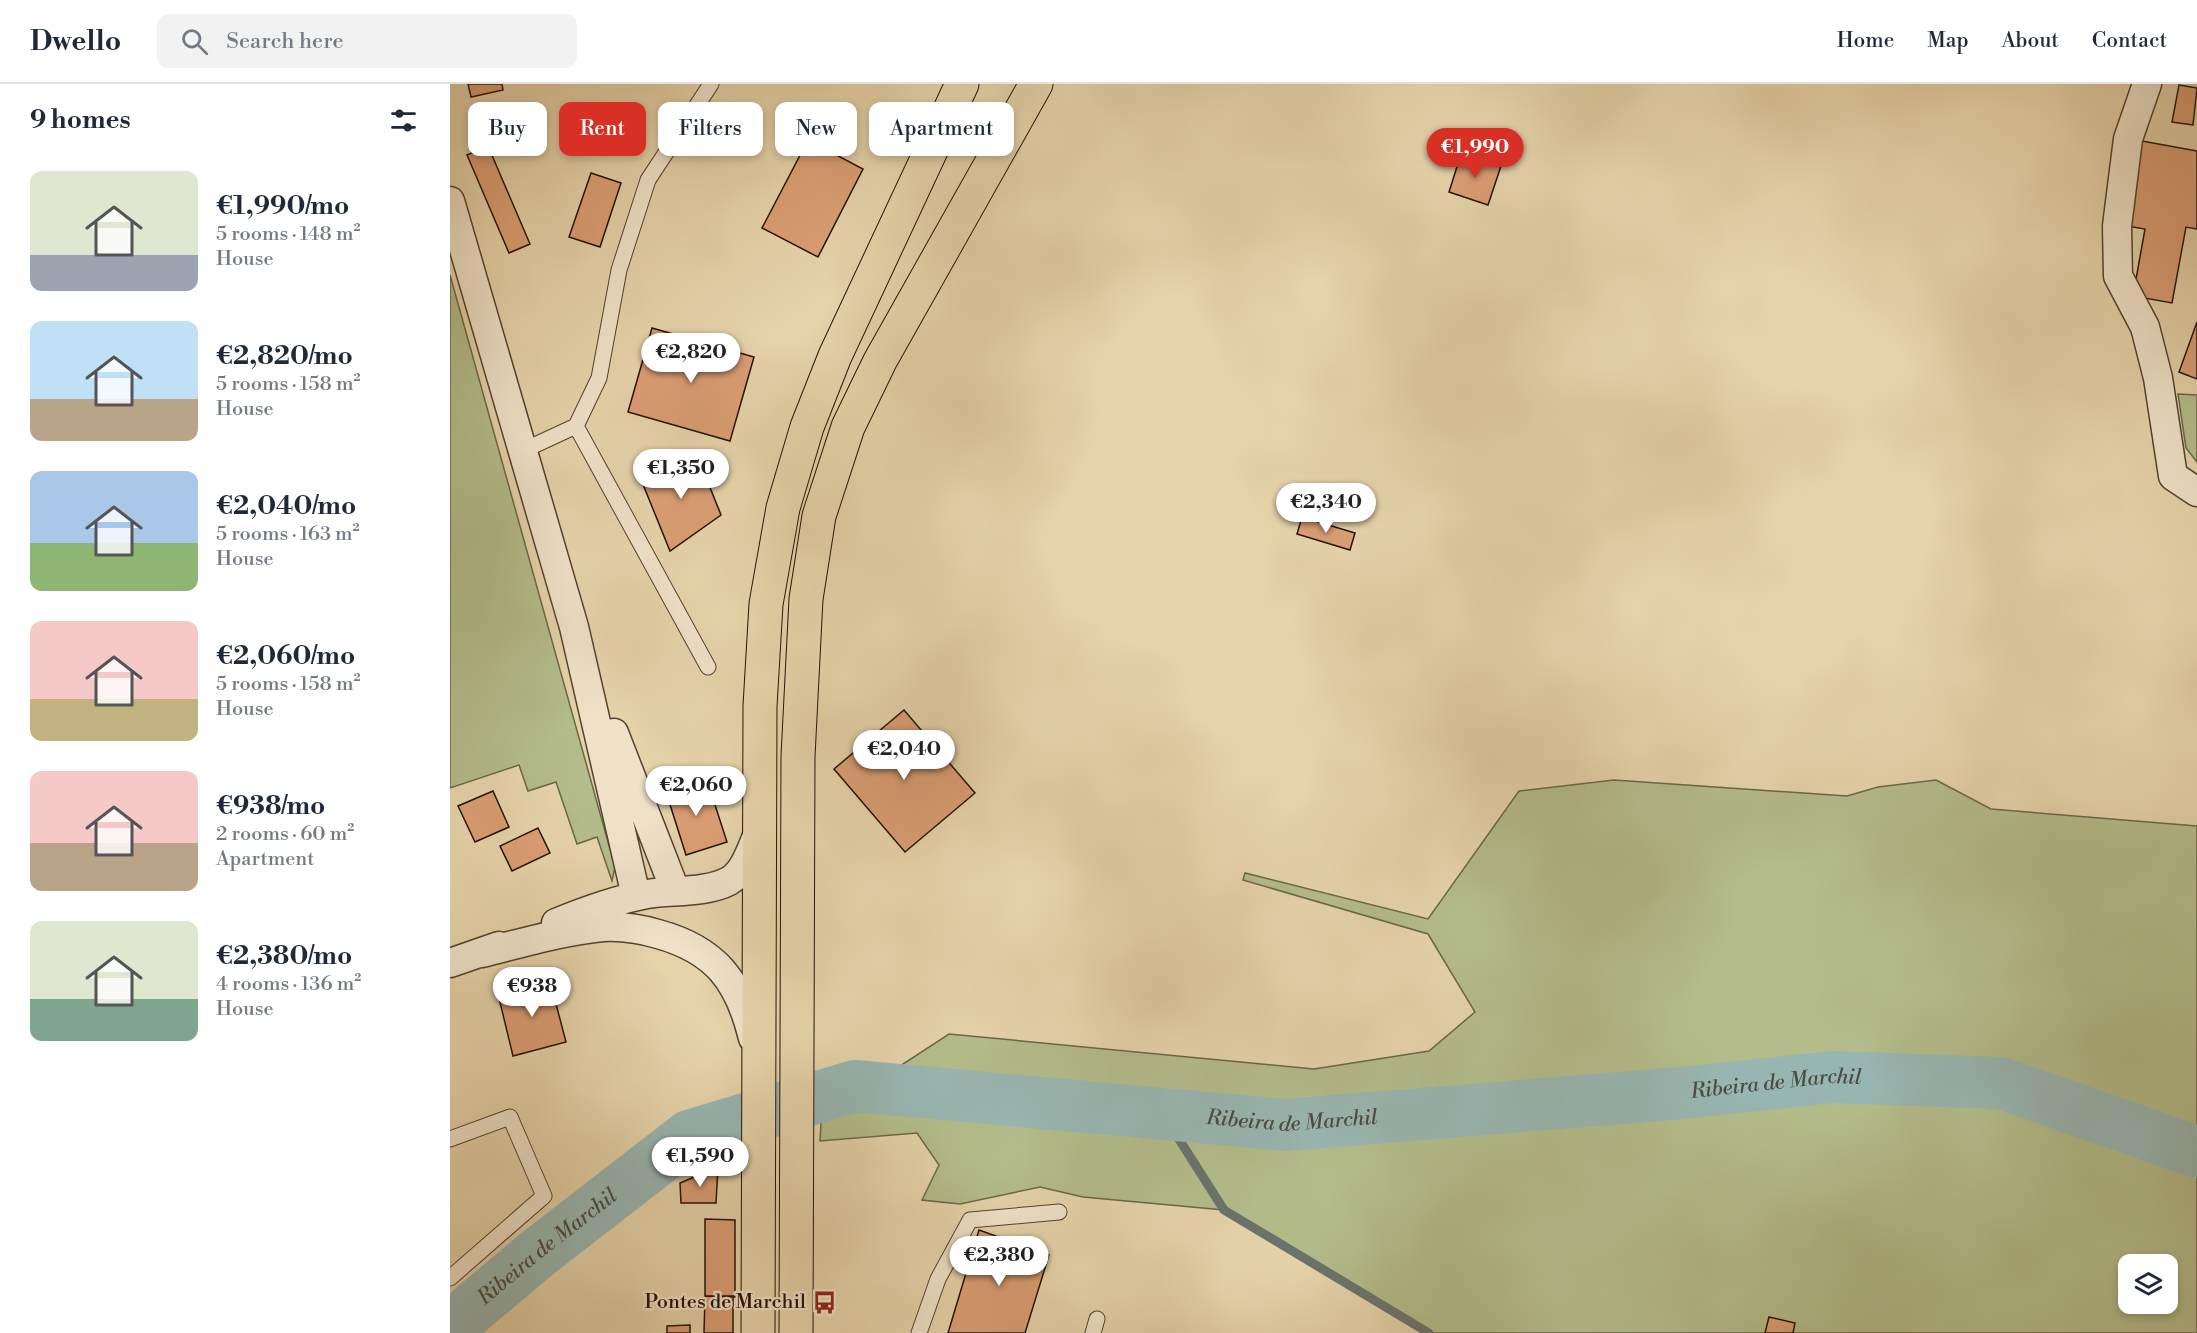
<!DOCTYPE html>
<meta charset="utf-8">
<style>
body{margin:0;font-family:"Libre Bodoni",serif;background:#f2f2f3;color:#1f2937;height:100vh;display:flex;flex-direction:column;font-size:22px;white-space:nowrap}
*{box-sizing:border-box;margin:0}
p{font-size:20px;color:#747a83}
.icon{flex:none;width:33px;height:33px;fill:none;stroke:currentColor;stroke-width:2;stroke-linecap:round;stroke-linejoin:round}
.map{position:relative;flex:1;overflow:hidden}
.panel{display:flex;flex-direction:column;background:#fff;width:450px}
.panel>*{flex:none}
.hud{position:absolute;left:18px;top:18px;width:570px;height:54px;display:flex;gap:12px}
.fabs{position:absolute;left:1668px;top:1170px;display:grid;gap:12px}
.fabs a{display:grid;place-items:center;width:60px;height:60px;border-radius:12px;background:#fff;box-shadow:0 3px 9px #0003;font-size:30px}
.price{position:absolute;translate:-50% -51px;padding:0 14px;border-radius:21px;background:#fff;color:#222;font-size:20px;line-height:39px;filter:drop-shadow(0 2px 3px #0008)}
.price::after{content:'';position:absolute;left:50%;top:36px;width:18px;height:14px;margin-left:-9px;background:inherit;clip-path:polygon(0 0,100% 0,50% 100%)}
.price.selected{background:#d93025;color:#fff}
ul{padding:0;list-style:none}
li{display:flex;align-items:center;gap:18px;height:150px;padding:0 30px}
li span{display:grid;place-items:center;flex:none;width:168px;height:120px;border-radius:12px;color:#555}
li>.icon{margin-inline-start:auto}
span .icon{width:72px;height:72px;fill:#fffc;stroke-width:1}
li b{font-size:26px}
h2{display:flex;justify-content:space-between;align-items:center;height:72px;padding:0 30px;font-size:26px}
.pill{padding:0 21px;border-radius:12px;background:#fff;box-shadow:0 3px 9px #0003;font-size:21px;line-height:54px}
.pill.selected{background:#d93025;color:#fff}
header{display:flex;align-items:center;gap:36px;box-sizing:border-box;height:84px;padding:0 30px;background:#fff;border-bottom:2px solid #e0e1e3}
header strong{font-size:28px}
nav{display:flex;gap:33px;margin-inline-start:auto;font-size:21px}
.search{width:420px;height:54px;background:#f2f2f3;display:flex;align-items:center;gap:15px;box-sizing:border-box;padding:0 21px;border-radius:12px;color:#747a83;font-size:22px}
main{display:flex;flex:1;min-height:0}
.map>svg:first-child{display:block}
</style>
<header>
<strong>Dwello</strong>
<div class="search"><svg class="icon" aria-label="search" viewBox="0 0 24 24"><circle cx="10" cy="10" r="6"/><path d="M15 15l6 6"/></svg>Search here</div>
<nav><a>Home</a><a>Map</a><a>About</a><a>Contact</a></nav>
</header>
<main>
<section class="panel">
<h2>9 homes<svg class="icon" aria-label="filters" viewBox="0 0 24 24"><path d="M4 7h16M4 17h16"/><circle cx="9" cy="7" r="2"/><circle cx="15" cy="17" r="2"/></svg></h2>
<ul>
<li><span style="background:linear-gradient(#dfe7d0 70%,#9aa5b1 0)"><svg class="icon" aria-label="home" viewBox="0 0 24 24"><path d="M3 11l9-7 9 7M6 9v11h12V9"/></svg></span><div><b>€1,990/mo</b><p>5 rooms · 148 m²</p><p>House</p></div></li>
<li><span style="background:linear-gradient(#bfe0f5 65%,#b9a48a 0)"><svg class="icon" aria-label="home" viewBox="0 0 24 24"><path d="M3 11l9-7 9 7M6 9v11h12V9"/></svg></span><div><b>€2,820/mo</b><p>5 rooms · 158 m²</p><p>House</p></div></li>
<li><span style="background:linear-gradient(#a9c7e8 60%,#8fb573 0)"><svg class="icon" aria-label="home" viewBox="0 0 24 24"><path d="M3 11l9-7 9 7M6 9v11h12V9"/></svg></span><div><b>€2,040/mo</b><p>5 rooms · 163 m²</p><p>House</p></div></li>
<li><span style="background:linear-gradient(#f6c9c9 65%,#c2b280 0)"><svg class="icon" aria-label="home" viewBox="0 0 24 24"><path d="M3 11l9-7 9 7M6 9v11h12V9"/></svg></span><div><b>€2,060/mo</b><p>5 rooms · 158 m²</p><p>House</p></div></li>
<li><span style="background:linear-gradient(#f6c9c9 60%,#b9a48a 0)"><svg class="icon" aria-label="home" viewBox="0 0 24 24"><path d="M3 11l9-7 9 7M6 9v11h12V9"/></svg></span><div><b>€938/mo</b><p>2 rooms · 60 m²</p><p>Apartment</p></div></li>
<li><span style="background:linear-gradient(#dfe7d0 65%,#7fa58c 0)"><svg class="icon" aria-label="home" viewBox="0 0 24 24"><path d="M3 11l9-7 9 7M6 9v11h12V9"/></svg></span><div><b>€2,380/mo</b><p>4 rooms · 136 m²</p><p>House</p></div></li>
</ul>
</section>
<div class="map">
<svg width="1747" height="1249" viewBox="0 0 1747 1249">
<rect width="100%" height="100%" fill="#e6d3aa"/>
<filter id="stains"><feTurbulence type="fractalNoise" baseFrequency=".00333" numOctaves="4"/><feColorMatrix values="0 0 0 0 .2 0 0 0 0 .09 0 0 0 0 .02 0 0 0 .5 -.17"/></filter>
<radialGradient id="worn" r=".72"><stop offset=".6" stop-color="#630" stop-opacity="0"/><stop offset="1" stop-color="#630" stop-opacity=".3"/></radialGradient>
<path fill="#b3bc8a" stroke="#6a6749" stroke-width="1.5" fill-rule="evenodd" d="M0,191L165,783L162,797L147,753L127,760L106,698L78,707L69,681L0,704Z
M1728,310L1747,311V378L1736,364Z
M1164,696L1397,712L1428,703L1486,696L1541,725L1747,742V1249H979L774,1126L633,1113L590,1103L510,1120L472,1116L489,1081L467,1049L370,1057L374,989L447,984L499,950L864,985L979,967L1025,928L978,850L793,796L795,789L978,835L1069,707ZM1678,1180H1718V1220H1678Z"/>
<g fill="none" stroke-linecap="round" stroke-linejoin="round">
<path stroke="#69746d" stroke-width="9" d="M713,1030L774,1126L979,1249"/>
<path stroke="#98b6b1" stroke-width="52" id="s1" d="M0,1243L88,1169L239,1052L405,1002L836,1041L1232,1009L1382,993L1551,999L1747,1068"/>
</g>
<path fill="#db9e74" stroke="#221208" stroke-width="1.5" d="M18,0H52L53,6L21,13Z
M1729,1L1747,4L1743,41L1722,38Z
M358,56L413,85L368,173L312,144Z
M1692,57L1747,67V145L1736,143L1722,219L1683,212L1695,145L1677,142Z
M38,62L80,160L59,169L17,71Z
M1011,70L1051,82L1038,121L999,108Z
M141,89L171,99L150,163L119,153Z
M1747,238V295L1729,288Z
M202,244L304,273L280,357L178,328Z
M247,371L271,431L220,467L190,393Z
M852,433L905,449L900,466L847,450Z
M454,626L525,709L455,768L384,685Z
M257,696L277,758L236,771L216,708Z
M43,707L59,743L25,758L8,722Z
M88,744L100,769L62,787L50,762Z
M100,897L116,958L63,972L48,910Z
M268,1083L266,1119H231L230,1099Z
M255,1135L285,1136V1213L255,1212Z
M529,1146L599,1171L575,1249H498Z
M255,1212H283V1249H254Z
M1319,1233L1345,1239L1343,1249H1315Z
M240,1241V1249H217V1242Z"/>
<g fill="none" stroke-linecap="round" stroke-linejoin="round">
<defs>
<path id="lane" d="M126,342L258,583
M72,367L126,342L149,294L169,186L198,96L261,0
M0,1055L60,1033L94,1112L0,1194
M469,1249L488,1195L520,1136L609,1128
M643,1249L647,1235"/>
<path id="street" d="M1697,0L1678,55L1667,142L1668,192L1695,243L1708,294L1723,392L1747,408
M0,117L124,543L186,812
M164,649L225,806
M106,839C135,827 165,816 197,810C223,806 256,809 279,797C295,788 302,763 309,747
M32,869C72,859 112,847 153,843C170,842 191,845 208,850C266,866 289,897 303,954
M0,879L49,862"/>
<path id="primary" d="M308,1249L310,622L316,520L333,424L357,343L385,272L512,0
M346,1249L348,672L356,515L369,432L398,343L430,277L586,0"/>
</defs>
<use href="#lane" stroke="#534230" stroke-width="17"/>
<use href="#street" stroke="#534230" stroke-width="31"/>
<use href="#primary" stroke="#221208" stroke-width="35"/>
<use href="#lane" stroke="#efe2c8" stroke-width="15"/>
<use href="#street" stroke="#efe2c8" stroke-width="28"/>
<use href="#primary" stroke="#e6d3aa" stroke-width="33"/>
</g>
<defs>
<symbol id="bus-bare" viewBox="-9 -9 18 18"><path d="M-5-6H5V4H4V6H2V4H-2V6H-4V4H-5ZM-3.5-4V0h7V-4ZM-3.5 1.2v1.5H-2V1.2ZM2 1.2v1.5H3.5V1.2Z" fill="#8f2418" stroke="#efe2c8" stroke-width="2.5" paint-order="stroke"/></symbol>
</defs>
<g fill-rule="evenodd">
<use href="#bus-bare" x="358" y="1202" width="33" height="33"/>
</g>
<g text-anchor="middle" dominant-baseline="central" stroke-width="4.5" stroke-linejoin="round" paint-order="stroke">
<g font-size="20" fill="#221208" stroke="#efe2c8" text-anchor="end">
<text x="356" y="1218">Pontes de Marchil</text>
</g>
<g font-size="21" font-style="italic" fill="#4b4b43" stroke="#efe2c8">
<text stroke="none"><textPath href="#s1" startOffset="1404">Ribeira de Marchil</textPath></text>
<text stroke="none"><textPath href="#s1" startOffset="918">Ribeira de Marchil</textPath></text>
<text stroke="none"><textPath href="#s1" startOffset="126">Ribeira de Marchil</textPath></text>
</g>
</g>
<rect width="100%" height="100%" filter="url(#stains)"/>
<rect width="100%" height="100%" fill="url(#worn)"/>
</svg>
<div class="fabs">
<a><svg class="icon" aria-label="layers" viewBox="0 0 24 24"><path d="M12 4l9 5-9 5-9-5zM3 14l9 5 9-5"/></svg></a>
</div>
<b class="price selected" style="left:1025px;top:95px">€1,990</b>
<b class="price" style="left:241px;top:300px">€2,820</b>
<b class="price" style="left:231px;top:416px">€1,350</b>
<b class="price" style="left:876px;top:450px">€2,340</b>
<b class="price" style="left:454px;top:697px">€2,040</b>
<b class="price" style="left:246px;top:733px">€2,060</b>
<b class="price" style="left:82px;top:934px">€938</b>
<b class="price" style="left:250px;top:1104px">€1,590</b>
<b class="price" style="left:549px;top:1203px">€2,380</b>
<div class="hud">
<a class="pill">Buy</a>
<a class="pill selected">Rent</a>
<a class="pill">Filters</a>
<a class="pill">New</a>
<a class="pill">Apartment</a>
</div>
</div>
</main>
